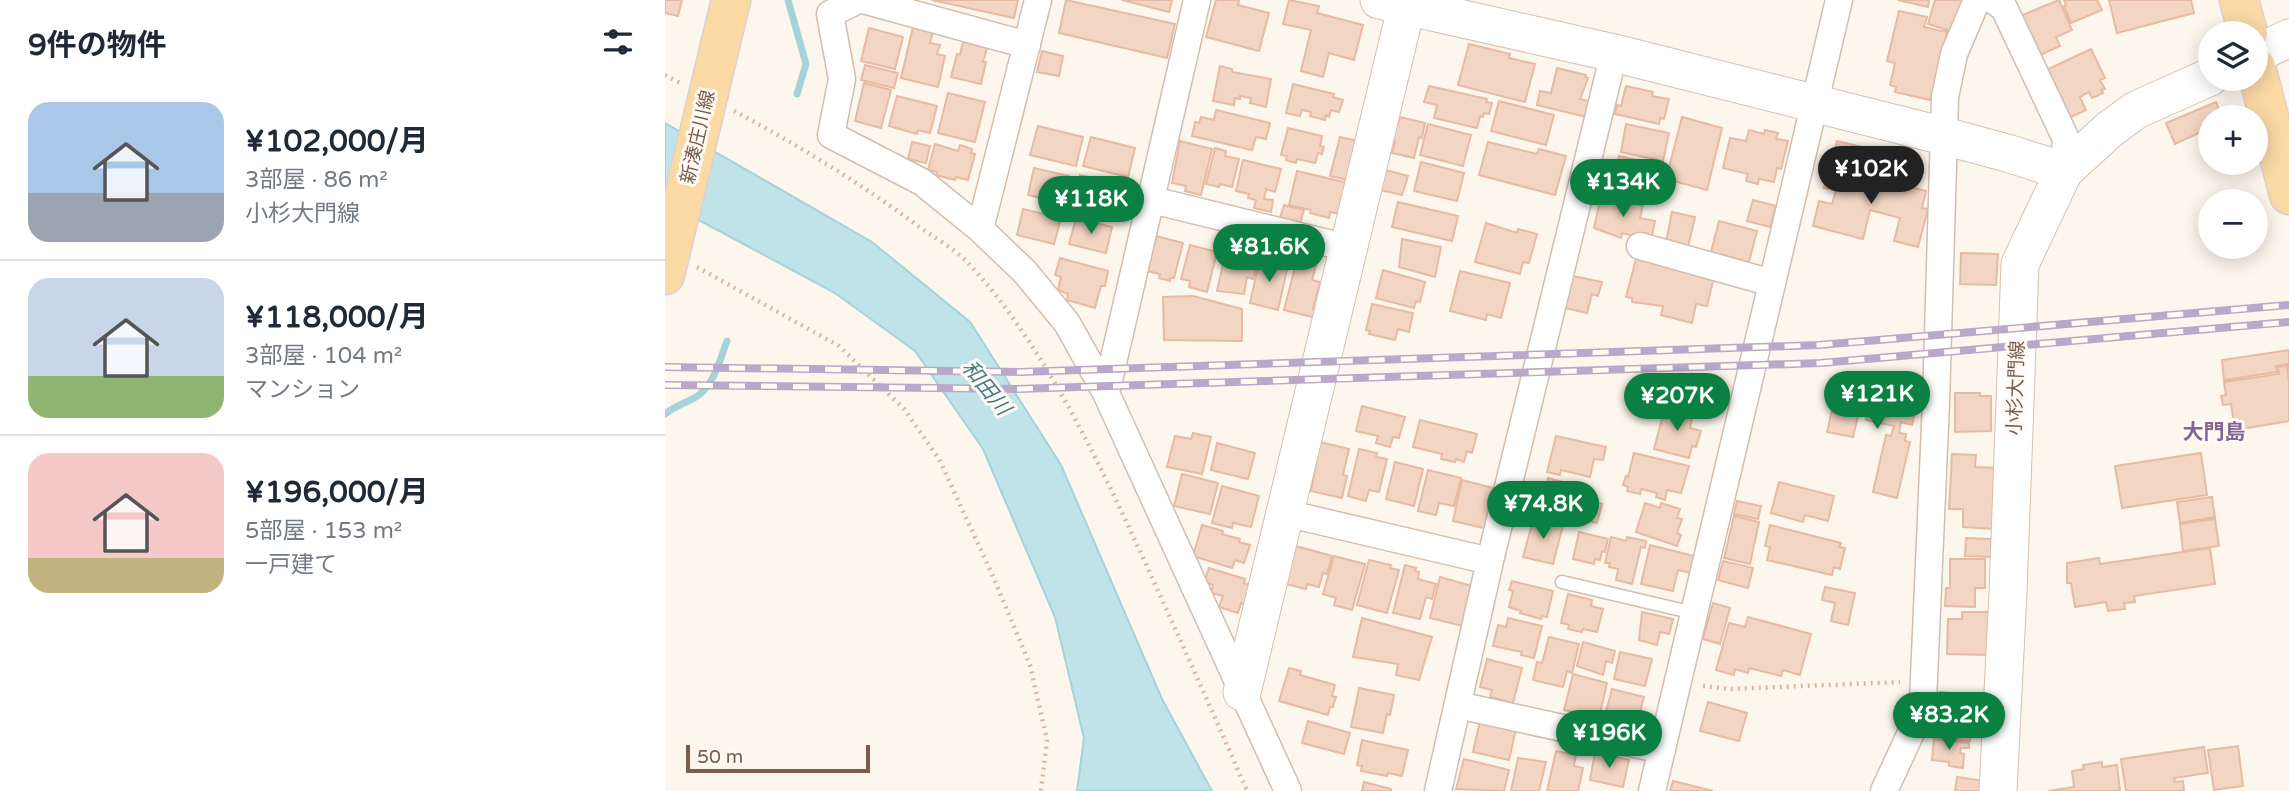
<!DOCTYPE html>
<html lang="ja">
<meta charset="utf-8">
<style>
body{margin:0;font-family:"Varela Round","Noto Sans JP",sans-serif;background:#f6f6f7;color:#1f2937;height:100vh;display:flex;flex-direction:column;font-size:26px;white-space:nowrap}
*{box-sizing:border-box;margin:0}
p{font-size:23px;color:#747a83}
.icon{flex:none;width:38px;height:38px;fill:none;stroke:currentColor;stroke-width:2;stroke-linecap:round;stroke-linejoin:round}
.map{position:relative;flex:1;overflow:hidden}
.side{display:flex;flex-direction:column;background:#fff;width:665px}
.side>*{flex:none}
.fabs{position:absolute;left:1533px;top:21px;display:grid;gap:14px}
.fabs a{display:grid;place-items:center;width:70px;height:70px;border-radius:50%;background:#fff;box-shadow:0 4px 18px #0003;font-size:35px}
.scale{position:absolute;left:21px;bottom:18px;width:184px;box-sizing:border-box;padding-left:7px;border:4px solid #7a5c4d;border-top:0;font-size:19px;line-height:24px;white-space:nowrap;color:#7a5c4d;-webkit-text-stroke:5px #fffaf3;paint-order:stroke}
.price{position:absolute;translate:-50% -60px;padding:0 16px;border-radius:24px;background:#0b8043;color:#fff;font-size:23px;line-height:46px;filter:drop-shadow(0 2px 4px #0008)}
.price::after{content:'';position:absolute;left:50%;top:42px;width:21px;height:16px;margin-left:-10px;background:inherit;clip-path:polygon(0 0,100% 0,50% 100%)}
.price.on{background:#222;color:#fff}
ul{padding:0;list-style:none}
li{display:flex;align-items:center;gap:21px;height:175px;padding:0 28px}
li+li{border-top:2px solid #e0e1e3}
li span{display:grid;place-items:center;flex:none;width:196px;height:140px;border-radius:21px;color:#555}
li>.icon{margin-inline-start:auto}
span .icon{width:84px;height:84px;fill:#fffc;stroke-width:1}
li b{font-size:30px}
h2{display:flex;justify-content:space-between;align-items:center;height:84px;padding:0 28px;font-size:30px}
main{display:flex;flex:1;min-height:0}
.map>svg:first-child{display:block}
</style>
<main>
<section class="side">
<h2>9件の物件<svg class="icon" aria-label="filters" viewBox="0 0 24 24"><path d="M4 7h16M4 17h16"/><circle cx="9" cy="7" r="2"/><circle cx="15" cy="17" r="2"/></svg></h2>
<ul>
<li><span style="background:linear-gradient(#a9c7e8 65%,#9aa5b1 0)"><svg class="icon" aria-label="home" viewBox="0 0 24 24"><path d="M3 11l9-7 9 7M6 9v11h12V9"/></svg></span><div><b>¥102,000/月</b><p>3部屋 · 86 m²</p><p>小杉大門線</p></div></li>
<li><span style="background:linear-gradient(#c9d6e8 70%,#8fb573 0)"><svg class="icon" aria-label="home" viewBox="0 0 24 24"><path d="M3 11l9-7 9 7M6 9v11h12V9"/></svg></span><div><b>¥118,000/月</b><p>3部屋 · 104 m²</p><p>マンション</p></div></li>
<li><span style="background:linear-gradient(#f6c9c9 75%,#c2b280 0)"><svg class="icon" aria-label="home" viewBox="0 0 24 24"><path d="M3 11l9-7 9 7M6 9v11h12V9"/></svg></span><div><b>¥196,000/月</b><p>5部屋 · 153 m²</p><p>一戸建て</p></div></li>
</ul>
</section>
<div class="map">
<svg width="1624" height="791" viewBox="0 0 1624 791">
<rect width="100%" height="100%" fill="#fdf6ec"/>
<path fill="#bfe3e8" stroke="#a5d3da" stroke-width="2" d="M0,123L207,242L305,322L396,465L497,699L547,791H412L419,738L390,617L318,449L250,351L170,293L0,202Z"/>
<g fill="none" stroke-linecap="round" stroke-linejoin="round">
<path stroke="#a5d3da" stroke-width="7" d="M123,0L141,64L132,94
M0,414C11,405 24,402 34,395C50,382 55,359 62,341"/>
</g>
<path fill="#f3d5c3" stroke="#e6bba3" stroke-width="2" d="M0,0H17L13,16L0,13Z
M267,0H353L349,18Z
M401,0L510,24L502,58L394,33Z
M457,0H507L504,12Z
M551,0H574L573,5L604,13L594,51L541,37Z
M624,0L654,6L652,13L698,25L689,60L664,53L658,77L636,71L646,30L618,24Z
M1233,0H1264L1263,7Z
M1270,0H1298L1289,32L1263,24Z
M1394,0L1407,30L1391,37L1395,46L1371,57L1353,17Z
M1399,0H1432L1437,10L1406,23L1399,6L1401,5Z
M1444,0H1526L1529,13L1452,33Z
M1234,11L1262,17L1259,27L1282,32L1270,98L1266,97L1265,100L1230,92L1231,87L1225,85L1230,63L1222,61Z
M248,27L268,31L265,43L275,45L272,54L280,56L273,87L236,78Z
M204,28L238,37L230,69L196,61Z
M298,42L322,48L318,62H321L316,84L286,77L292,54L295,55Z
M804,44L845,54L844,58L870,64L860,102L793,85Z
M1426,49L1440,78L1435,80L1440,89L1436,90L1438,93L1427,98L1424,92L1415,97L1421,110L1402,119L1379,71Z
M377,51L398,56L394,76L372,72Z
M200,65L233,73L229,88L196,80Z
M555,66L567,69V72L606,79L601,107L585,103L586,98L575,96V99L570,98L569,105L548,101Z
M892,68L921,75L920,77L923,78L915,99L924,101L921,117L872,105L875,91L886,93Z
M199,83L226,90L216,128L190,121Z
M628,84L669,94L668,97L678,100L674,112L666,110L664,117L661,115L660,120L645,116L646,112L637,110L635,116L621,113Z
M764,86L822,99L821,102L827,103L824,114L819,113L818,117L815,116L812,128L769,118L772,105L759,102Z
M961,86L988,92L987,96L1004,99L999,119L995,118L994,124L950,114L952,105L956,106Z
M283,93L320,102L310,142L273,133Z
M232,96L272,106L265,133L253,130L252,134L224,126Z
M834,101L889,115L881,145L826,131Z
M1551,102L1557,117H1545V122L1536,126L1538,131L1510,144L1501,123Z
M551,110L605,123L601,139L591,137L587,150L527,136L530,122L534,123L536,117L549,120Z
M735,117L760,123L757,138L754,137L749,158L727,153L730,142L726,141L730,124H733Z
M1017,117L1057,128L1042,190L1001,179Z
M763,124L806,135L798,166L755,155Z
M961,124L1004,133L998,161L956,152Z
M373,126L418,137L411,166L365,155Z
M623,128L657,136L655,146L659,147L657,154L653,153L650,163L632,159L631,163L621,160L622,156L616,155Z
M1084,130L1099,134L1100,130L1113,133L1111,139L1123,141L1116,169L1112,168L1109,182L1094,179L1093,184L1081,181L1083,174L1058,168L1065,138L1081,141Z
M426,137L470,148L463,177L418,166Z
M675,137L693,141L684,180L665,176Z
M515,141L547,149L536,195L520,191L521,186L507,183Z
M1172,141L1214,151L1209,172L1167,162Z
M247,142L265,146L261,163L243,159Z
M823,142L872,154L874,149L901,156L890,195L814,175Z
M270,144L293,151L295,145L307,149L306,153L310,154L303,180L291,177L290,180L271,175L272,172L263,170Z
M550,148L561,151L560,156L574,159L567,187L555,184L554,187L541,184Z
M954,156L993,165L990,179L995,180L992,193L988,192L987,196L971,193L973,186L954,182L955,177L949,176Z
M578,160L616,169L610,192L601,189L599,199L608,200L606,212L589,208L591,200L583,198L584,194L571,191Z
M756,162L799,173L792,201L749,191Z
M1165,167L1261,191L1257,208L1263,209L1253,247L1229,241L1235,218L1205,210L1198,239L1148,226L1154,201L1167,204L1171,190L1159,188Z
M369,168L404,176L397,203L363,195Z
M721,170L743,176L737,195L715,190Z
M632,171L683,183L676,214L665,212L664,218L645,213L646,210L624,205Z
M415,175L454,184L452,191L465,194L460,215L408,202Z
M936,196L978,206L975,218L990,221L986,240L957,233L956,238L929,228Z
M1088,200L1111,206L1105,227L1082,221Z
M733,202L793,216L787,241L727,227Z
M619,205L639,210L635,223L615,218Z
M358,209L396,218L389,244L352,235Z
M1007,212L1030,217L1023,247L1001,242Z
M411,218L447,227L441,253L404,244Z
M1054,221L1092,231L1084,262L1046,252Z
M821,223L852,233L853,229L872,234L864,263L858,262L855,274L810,262Z
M491,236L518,243L509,278H505V281L494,278L495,274L482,271Z
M737,239L776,247L770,277L734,267Z
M525,245L552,252L542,292L524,287L525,281L516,279Z
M561,252L593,260L588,279L582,277L579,294L552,291Z
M1296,253L1333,254L1331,285L1295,284Z
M395,258L443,271L440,286H436L430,308L402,300L403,294L393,290L396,277L390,275Z
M595,258L623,265L613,310L585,303Z
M971,259L1049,277L1042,306L1031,304L1027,323L996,315L998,306L967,302V298L961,297Z
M632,260L651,265L647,280L655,282L648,309L653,311L651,318L619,310Z
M718,270L760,282L755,302L751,301L749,308L711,298Z
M795,271L845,283L836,318L822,314L821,320L785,311Z
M908,276L937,282L933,296L927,294L922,313L900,308Z
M528,296L577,309V341L499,340L498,297Z
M707,304L748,313L744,332L733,329L730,340L704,334L705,331L701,330Z
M1624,350V371L1623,364L1611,366L1612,372L1559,380L1557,360Z
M1622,366L1624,382V421L1570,430L1566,404L1558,405L1556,396L1561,395L1559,382L1614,374L1613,367Z
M1197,388L1248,399L1244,416L1249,417L1247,425L1236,422L1234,433L1241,434L1240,441L1245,442L1232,498L1208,492L1221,435L1226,436L1229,426L1201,420L1202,413L1194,412L1188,437L1162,432L1170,398L1175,399L1177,389L1196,393Z
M1290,393H1315V396H1326V431L1290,432Z
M697,406L740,417L734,438L728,437L725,447L711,443L713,436L691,431Z
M1000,407L1028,414L1025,428L1036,431L1031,447L1027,446L1024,458L989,449Z
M755,420L812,434L807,453L802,451L799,462L791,459L790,462L776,459L777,454L748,447Z
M528,433L546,437L537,474L502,467L510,436L526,439Z
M891,436L941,447L938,460L929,459L925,477L896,470L895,475L882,472Z
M655,442L684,449L678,475L682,476L677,498L646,491Z
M552,443L590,453L583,479L546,470Z
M694,449L712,453L711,457L722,459L714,492L704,490L701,501L683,496Z
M969,453L1024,466L1016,493L1002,490L1000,500L991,497L992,493L976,489L975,494L962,491L963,487L958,485L961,476L963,477Z
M1536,453L1542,495L1457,508L1450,466Z
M1287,454L1311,455L1310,467L1332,468L1329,529L1298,527V509H1284Z
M730,462L758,469L749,506L721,499Z
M763,470L796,478L789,506L774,503L771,515L753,511Z
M517,474L553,483L545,514L509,506Z
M883,478L919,488L910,520L878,511L881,498L878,497Z
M797,480L832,489L823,529L788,521Z
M1114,482L1169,496L1163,521L1140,515L1138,522L1106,513Z
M557,486L594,496L586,527L568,523L567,528L547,523Z
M1547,497L1550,517L1515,523L1512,502Z
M921,499L937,504L932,523L913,518L918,501Z
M1072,501L1096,506L1093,519L1069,514Z
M980,503L995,508L996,503L1015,509L1012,518L1017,519L1012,533L1016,535L1012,546L971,532Z
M1069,516L1094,522L1085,564L1059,558Z
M869,517L898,525L888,564L858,557Z
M1550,519L1554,546L1518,551L1515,524Z
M537,525L558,531L557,534L575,539L574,542L585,545L579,563L570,560L567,568L528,556Z
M1105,525L1176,543L1174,547L1180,548L1175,569L1169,567L1167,575L1102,560L1105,547L1100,546Z
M914,532L943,539L940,552L937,551L935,560L930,559L929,564L908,559Z
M946,537L961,541L962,537L981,541L980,548L976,547L967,584L951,580L953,569L944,567L945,563H940Z
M1301,538L1326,539V557L1300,556Z
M985,545L1029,556L1026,573L1013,570L1008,591L976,584Z
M631,546L667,556L662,574L658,573L654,587L642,584L641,589L621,584Z
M1545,548L1550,584L1469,596L1470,602L1459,603L1460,609L1443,611L1441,602L1410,607L1406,583H1402V563L1434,558L1435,564Z
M669,556L700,564L687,610L669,605L671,598L658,594Z
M1285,559H1320V588H1310V607L1280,606L1281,588H1285Z
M704,560L726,565L725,568L734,570L722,613L692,605Z
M1058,561L1088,568L1083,588L1053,580Z
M740,565L751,568L750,571L754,572L753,579L771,584L767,599L761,597L755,619L728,613Z
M544,568L580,579L579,583L588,586L582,605L576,603L573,613L554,607L558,596L546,593L548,585L539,582Z
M775,577L807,586L798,626L765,618Z
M847,581L888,591L882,617L877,616L876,619L855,613L856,611L844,607L848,591L844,590Z
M1160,587L1190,593L1183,625L1166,621L1170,603L1157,600Z
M903,594L927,600L926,606L938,609L932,632L918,629L917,632L903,629L904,625L896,623Z
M1048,603L1065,608L1055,644L1038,639Z
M977,612L1008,619L1004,634L995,632L992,645L974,640Z
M1297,612H1326L1325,655L1282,654L1283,619H1297Z
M1083,617L1146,634L1135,675L1118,670L1116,676L1084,668L1083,673L1070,669L1069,675L1051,670L1064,623L1080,627Z
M697,618L767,637L754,680L731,675L733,664L688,657Z
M843,618L877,626L869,658L856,655L857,652L828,646L833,625L841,627Z
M884,637L914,644L907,673L902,671L898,687L868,680L872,662L877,663Z
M918,642L950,651L947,663L941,661L938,675L912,666Z
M955,652L987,659L980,686L949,679Z
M822,659L857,668L848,703L825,697L827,690L815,687Z
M624,668L636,671L635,675L670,685L667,696L671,697L668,707H665L663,715L614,701Z
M908,674L942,683L934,718L899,710Z
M694,688L729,695L725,715L722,714L718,733L686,727Z
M947,689L979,697L972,724L940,715Z
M1275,692L1317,696L1316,709L1290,706L1289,711L1308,713L1305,741L1270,737Z
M1043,702L1082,713L1074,741L1035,731Z
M643,721L685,733L679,754L637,743Z
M815,721L851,729L844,760L808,752Z
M1269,739L1304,743V748H1296L1295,753L1299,754L1298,768L1284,766V762L1267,760Z
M697,740L743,750L737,776L723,773L722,776L696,771L697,766L692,765Z
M1573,746L1578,786L1549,790L1543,750Z
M1539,747L1543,773L1509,778L1510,782L1518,781L1519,791H1461L1456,759Z
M891,751L911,755L909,766L918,768L913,791H882Z
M930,752L964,760L958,787L925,780Z
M853,758L881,762L874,791H846Z
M799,759L844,770L839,791L791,789Z
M1437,762V767L1452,765L1455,791H1383L1409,787L1407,771L1419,769L1418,765Z
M1292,777L1320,781L1319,791H1290Z
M1008,781L1048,791H1005Z
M699,782L726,789V791H697Z"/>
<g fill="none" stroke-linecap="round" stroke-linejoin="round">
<defs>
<path id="lane" d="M897,582L1029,613"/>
<path id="street" d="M193,0L165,14L177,79L166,135L257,182L315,229L360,272L402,323L441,393L623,791
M198,0L362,45
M1328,0L1339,8L1401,139L1399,171
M487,200L683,248
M315,229L373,0
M975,246L1107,283
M441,393L532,0
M620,513L825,561
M793,705L997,750
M773,791L825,561L949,53
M987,791L1174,0
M1219,791L1251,722L1258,701L1271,402L1280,97L1289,54L1312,0"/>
<path id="secondary" d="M714,0L949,53L1279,136L1342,153L1399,171
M1591,54L1624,38
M577,692L743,0
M1333,791L1343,593L1355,264L1399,171L1445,129L1471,110L1545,77"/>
<path id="primary" d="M1574,0L1583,33
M1591,67L1624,195
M0,275L66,0"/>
</defs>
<use href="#lane" stroke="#d1beb0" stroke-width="15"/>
<use href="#street" stroke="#d1beb0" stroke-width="29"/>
<use href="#secondary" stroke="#d6c0b0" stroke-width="39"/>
<use href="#primary" stroke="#dad1cd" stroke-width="41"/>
<path stroke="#d9b8a5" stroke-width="4.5" stroke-dasharray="2 5" stroke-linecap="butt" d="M0,75L15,83
M69,111C133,145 195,183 253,226C270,238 290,249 304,264C376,341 430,454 474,549C511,630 547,710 582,791
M32,267L174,346L239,409L274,459L327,574L365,665L382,740L376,791
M1038,686L1064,689L1235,682"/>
<use href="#lane" stroke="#fff" stroke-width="12"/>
<use href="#street" stroke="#fff" stroke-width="26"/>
<use href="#secondary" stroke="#fff" stroke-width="37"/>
<use href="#primary" stroke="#fbd9a5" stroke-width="38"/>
<defs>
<path id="rail" d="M0,367L355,372L1154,345L1624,305
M0,385L353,389L1156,363L1624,322"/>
</defs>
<use href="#rail" stroke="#b9a8c9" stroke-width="8"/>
<use href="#rail" stroke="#fffaf3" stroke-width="5" stroke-dasharray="16" stroke-linecap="butt"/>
</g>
<g text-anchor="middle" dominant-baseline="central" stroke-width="6" stroke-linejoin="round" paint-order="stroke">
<g font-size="19" fill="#7a5c4d" stroke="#fffaf3">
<text transform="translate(33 137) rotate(-77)">新湊庄川線</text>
<text transform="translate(1351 388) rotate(-88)">小杉大門線</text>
</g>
<g font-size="21" font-style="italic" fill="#437c86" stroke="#fffaf3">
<text transform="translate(321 388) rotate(51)">和田川</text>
</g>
<g font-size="21" font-weight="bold" fill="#846695" stroke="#fffaf3">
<text x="1549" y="432">大門島</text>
</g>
</g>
</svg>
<div class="fabs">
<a><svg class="icon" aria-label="layers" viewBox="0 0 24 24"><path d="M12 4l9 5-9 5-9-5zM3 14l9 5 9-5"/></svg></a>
<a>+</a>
<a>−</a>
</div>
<div class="scale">50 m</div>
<b class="price on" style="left:1206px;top:206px">¥102K</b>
<b class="price" style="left:958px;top:219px">¥134K</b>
<b class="price" style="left:426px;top:236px">¥118K</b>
<b class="price" style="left:604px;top:284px">¥81.6K</b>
<b class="price" style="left:1212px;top:431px">¥121K</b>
<b class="price" style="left:1012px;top:433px">¥207K</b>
<b class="price" style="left:878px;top:541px">¥74.8K</b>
<b class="price" style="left:1284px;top:752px">¥83.2K</b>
<b class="price" style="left:944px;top:770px">¥196K</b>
</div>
</main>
